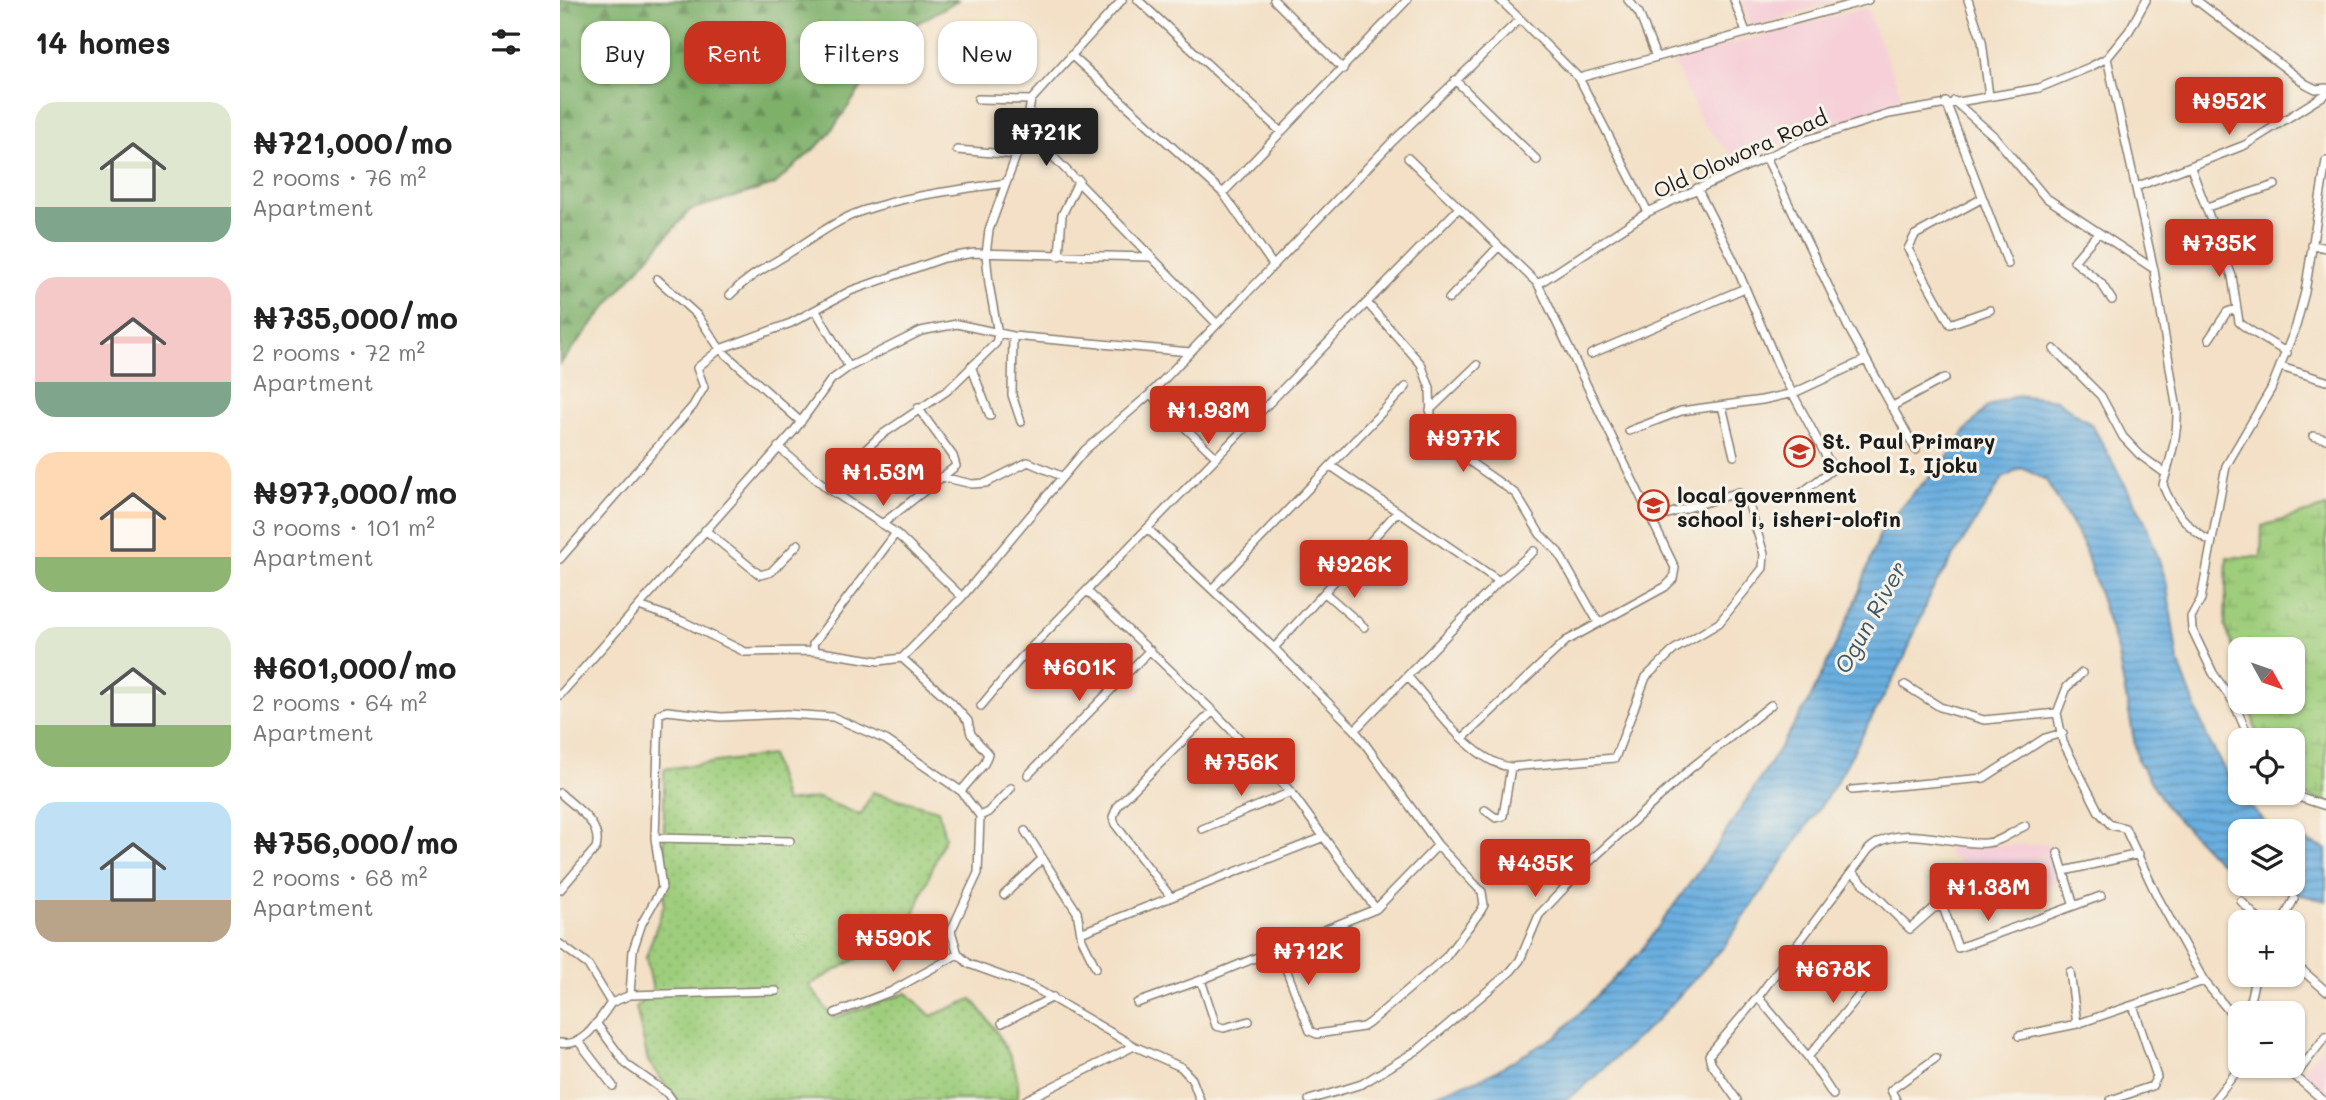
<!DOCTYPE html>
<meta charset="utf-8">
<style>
body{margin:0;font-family:Mali,sans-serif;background:#f6f6f6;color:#222;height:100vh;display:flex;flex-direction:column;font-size:26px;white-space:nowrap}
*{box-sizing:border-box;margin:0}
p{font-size:23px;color:#767676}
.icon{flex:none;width:38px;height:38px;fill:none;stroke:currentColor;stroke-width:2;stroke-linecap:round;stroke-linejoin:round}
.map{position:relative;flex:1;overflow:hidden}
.panel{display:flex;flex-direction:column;background:#fff;width:560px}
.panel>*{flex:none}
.guide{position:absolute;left:21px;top:21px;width:665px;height:63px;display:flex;gap:14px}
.needle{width:46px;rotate:130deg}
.controls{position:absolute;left:1668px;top:637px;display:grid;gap:14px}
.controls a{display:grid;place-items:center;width:77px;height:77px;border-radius:14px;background:#fff;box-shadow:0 2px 5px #0004;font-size:35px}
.price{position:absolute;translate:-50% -60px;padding:0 16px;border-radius:7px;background:#c8321e;color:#fff;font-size:23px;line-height:46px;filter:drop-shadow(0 2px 4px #0008)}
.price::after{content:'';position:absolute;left:50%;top:42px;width:21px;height:16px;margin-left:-10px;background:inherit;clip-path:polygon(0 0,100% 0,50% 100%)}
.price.active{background:#222;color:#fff}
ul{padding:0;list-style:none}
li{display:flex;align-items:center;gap:21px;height:175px;padding:0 35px}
li span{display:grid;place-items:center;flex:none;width:196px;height:140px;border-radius:21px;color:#555}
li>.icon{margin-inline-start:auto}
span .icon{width:84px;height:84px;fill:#fffc;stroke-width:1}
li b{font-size:30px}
h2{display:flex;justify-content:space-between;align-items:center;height:84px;padding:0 35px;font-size:30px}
.chip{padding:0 24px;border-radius:21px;background:#fff;box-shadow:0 2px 5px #0004;font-size:24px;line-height:63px}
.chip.active{background:#c8321e;color:#fff}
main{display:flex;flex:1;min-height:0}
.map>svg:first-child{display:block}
</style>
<main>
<section class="panel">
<h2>14 homes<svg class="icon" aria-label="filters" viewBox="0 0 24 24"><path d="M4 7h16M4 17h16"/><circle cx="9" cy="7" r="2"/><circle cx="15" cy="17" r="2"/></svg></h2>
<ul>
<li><span style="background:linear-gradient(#dfe7d0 75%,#7fa58c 0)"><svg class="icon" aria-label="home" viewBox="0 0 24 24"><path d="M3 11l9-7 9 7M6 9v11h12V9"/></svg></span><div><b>₦721,000/mo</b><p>2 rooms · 76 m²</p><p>Apartment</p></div></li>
<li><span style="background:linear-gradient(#f6c9c9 75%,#7fa58c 0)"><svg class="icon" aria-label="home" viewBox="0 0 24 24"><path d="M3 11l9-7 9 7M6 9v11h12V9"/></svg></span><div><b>₦735,000/mo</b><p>2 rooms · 72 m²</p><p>Apartment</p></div></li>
<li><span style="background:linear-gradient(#ffd9b3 75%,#8fb573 0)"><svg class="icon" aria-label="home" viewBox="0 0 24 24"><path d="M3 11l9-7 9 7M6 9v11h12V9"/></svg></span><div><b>₦977,000/mo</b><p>3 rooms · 101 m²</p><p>Apartment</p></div></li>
<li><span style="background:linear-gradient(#dfe7d0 70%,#8fb573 0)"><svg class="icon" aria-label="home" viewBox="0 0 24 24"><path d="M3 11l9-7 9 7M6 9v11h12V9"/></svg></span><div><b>₦601,000/mo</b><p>2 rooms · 64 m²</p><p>Apartment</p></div></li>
<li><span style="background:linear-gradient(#bfe0f5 70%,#b9a48a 0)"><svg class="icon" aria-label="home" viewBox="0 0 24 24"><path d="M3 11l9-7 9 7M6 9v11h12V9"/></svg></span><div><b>₦756,000/mo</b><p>2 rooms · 68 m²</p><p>Apartment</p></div></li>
</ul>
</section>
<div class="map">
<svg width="1766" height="1100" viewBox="0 0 1766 1100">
<defs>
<pattern id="grass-dots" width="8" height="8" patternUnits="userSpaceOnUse" patternTransform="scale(1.75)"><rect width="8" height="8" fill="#9ecd7b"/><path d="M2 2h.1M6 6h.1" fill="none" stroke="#88af6a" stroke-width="1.8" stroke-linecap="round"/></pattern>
<pattern id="forest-firs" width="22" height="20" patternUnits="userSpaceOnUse" patternTransform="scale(1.75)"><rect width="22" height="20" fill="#7eb06b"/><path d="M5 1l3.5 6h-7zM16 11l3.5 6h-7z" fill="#668e57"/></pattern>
<pattern id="wetland-marsh" width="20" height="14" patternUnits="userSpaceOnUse" patternTransform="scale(1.75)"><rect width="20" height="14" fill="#9ecd7b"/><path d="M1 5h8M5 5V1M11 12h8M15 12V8" fill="none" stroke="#88af6a"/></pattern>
<pattern id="water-rules" width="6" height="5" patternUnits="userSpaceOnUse" patternTransform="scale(1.75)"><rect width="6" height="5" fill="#6bafe0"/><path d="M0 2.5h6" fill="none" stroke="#578eb5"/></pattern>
</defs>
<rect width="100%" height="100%" fill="#f7f3e8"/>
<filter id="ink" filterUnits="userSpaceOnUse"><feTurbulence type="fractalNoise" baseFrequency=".0143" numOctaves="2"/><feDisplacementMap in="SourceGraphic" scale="14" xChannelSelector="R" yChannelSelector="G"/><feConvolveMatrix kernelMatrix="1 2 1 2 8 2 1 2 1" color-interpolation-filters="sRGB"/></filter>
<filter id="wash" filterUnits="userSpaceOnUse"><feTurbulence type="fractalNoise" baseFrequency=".00686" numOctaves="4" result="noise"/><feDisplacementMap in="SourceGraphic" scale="28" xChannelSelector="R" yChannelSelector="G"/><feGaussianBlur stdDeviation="1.57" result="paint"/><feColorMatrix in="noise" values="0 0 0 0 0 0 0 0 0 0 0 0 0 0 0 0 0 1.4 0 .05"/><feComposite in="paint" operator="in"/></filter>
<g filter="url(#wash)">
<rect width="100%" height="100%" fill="#f3e0c6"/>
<path fill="#f6cfd8" d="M1182,0H1278L1192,27Z
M1306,8L1346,106L1263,127L1179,163L1143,124L1112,60Z
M1488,844L1494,848L1504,880L1424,906L1401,863L1388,856V846Z
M1766,1041V1095L1740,1074Z"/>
<path fill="url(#grass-dots)" stroke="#5d744c" stroke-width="2" d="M211,755L225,802L258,798L301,815L312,792L378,810L385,837L347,931L249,985L273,1018L347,993L371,1016L412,999C432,1023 465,1068 457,1100H116L88,1061L76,1007L93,990L86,957L104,905V769Z"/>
<path fill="url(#forest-firs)" stroke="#4d6644" stroke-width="2" d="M0,0H398L339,34L266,138L214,185L130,210L65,284L0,364Z"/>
<path fill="url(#wetland-marsh)" stroke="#5d744c" stroke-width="2" d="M1766,507V803L1733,791L1732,740H1698L1689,702H1732V649H1680V663L1665,626L1667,557H1701L1702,526Z"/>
<path fill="url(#water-rules)" stroke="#44667e" stroke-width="2" d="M1457,395L1496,400L1532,425L1585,521L1606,580L1618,661L1648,739L1677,793L1712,829L1718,831H1680V874L1657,860L1607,808L1578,761L1557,650L1523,544L1486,480L1462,468L1443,478L1371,592L1343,661L1275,785L1163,948L1096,1021L1020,1090L1004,1100H860L927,1076L998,1035L1079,953L1157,846L1248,703L1294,606L1320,533L1352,494L1383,464L1407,429L1428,406Z
M1733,836L1766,849V901L1695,884H1732Z"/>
</g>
<g filter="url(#ink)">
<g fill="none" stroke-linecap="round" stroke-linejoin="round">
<defs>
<path id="minor" d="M562,0L471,100L466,129L657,324
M578,0L721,132
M714,0L783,69
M940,0L960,19
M1068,0L1079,13L1096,57
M1174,0L1186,32
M1408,0L1422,41L1429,96
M1636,0L1746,84L1756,89L1766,88
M511,55L663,193L713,265
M1547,58L1594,270L1617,410C1618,438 1610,458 1603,485C1611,507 1629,530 1650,541
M1019,78L1308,0
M895,80L977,160
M418,99L471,100
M1394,101L1435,137L1485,197L1594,269
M1386,102L1448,264
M397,150L457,155
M1206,157L1288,327L1356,450
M848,158L978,284L1115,568L1113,579L1105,587L1006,641L903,738
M1631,168L1672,276L1679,322C1685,329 1716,345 1727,353
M1576,187L1685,145L1766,94
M1137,188L1173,259L1220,370L1273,469L1240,494
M663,193L847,0
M1421,199L1355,235L1348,249L1390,324L1430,310
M1647,207L1715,185
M1538,233L1514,261L1541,283L1552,300
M1752,245L1766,248
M499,256L502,215L519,180
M97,279L138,316L160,349L241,422
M978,284L1088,212L1237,143L1329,114L1479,88L1530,67L1547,58L1569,31L1586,0
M170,295C186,278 203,269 223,257C249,241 272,222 302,211C348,195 398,190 445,183
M889,299L939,246
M808,304L861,364L870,388L871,418L880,441L956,494L980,534L998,552L1038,622
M256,311L289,367
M453,336L452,395L461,422
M1649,339L1667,312L1676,309
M1494,349L1541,396L1563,437L1580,455L1606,474
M1031,354L1185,288
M411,366L430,416
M1721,367L1766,381
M590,394L656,457
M1162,406L1174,456
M1331,407L1385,378
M870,410L917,365
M1069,431L1121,411L1202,400L1234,393L1305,360
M1753,436L1766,439
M218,447L266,487L336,533L402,597
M771,466L939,581
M382,477L412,484L426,483L468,462L501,476
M266,487L320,436L388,390L436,343L438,334L429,284L426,254L429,230L466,129
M322,524L396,466L393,456L358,408
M145,530L200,575L211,572L238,544
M589,530L714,648L795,730L878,845L922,892L924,905L920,912L885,958L809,1023L803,1027L757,1034L750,1031L718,948
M0,559L133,406L144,387L137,368L160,349L231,323L290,291L384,258L414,253L590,257
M652,589L846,387
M528,592L653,711L731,792L816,909
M765,593L804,627
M79,606L122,621L185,652L254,651L319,661L342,658L402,597L525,450L590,394L831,143L960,19L1019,78L1088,212
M714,648L837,512
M254,651L253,644L336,533
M342,658L392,703L408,721L411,734L428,754L424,764L401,791
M849,678C873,705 913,763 951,767L1055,758L1086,677L1115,649L1159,623L1203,568L1204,554L1187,499L1179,492L1092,519
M1345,685L1380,707L1424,720L1497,713L1503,742L1539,812L1551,825L1565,828L1596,894L1644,981L1680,1024
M0,695L234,431L271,380L289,367L361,331L397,324L453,336L630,352
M421,706L460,659L899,208
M1497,713L1507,687L1522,673
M795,730L939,581L974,551
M1690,740L1674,703L1653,673L1632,629L1631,617L1641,599L1666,466L1711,389L1736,326L1745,292L1766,161
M468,775L590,650
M1292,790L1424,778L1485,738L1503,733
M0,793C16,808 43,824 36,848L0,890
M1726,793L1766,806
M925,810L936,818L943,816L951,767
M420,816L428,812L451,788
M642,829L731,792
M465,831L517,912L522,939L536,968
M95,838L230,841
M1498,853L1514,906
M1504,871L1579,854
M1292,872L1350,929L1374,908L1383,907L1398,948L1541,896
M444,895L482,859
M610,896L555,824L553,817L558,805L653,711
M1681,901L1701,922
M1722,922L1734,899
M523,932L764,837
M0,944L28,965L51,1003C38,1021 24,1048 0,1043
M1743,971L1766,991
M1510,972L1517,1024
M641,980L656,1026L664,1028L689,1021
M70,995L216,991
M1198,997L1248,1057L1273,1095
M51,1003L70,995L73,950L82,923L102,888L95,838L99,714L107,711L161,717L227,714L273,717L326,740L401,791L420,816L418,873L391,931L398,954L409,964L473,987L574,1046L621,1067L632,1079L640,1100
M577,1003L641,980L816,909L878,845
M275,1013L330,992L398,954
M1687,1013L1696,975
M36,1023L66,1064L107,1093L112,1100
M442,1023L493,997
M1459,1036L1517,1024L1644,981
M19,1042L53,1086
M1248,1057L1320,970
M1723,1066L1763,1100
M1735,1076L1766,1036
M466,1100L574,1046
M749,1100L802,1084L859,1049L951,971L960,960L979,915L1027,864L1131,768L1211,705
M1177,1100L1151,1063L1149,1055L1198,997L1309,849C1339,821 1391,846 1426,843C1441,842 1451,832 1465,826
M1336,1100L1331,1090L1376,1058
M1551,1100L1592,1086L1597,1077L1573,1005
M1654,1100L1681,1066"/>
</defs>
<use href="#minor" stroke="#887e71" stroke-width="10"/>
<use href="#minor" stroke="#fff" stroke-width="7"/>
</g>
</g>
<defs>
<symbol id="school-ring" viewBox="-11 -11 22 22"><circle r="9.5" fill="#f7f3e8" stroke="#c8321e" stroke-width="1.5"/><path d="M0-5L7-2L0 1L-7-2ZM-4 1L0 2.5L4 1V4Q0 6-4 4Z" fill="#c8321e"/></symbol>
</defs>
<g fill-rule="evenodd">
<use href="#school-ring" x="1222" y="434" width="35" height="35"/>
<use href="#school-ring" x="1076" y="488" width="35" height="35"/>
</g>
<g text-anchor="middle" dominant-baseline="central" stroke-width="6" stroke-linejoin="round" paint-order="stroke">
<g font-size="21" fill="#1c1c1c" stroke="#f7f3e8">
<text transform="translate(1180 153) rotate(-24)">Old Olowora Road</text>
</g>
<g font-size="21" font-weight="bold" fill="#1c1c1c" stroke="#f7f3e8" text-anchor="start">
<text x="1262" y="440">St. Paul Primary<tspan x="1262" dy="24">School I, Ijoku</tspan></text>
<text x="1117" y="494">local government<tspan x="1117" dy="24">school i, isheri-olofin</tspan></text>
</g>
<g font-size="23" font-style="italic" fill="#3c576a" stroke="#f7f3e8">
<text transform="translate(1310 617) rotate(-61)">Ogun River</text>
</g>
</g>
</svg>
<div class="controls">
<a><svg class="needle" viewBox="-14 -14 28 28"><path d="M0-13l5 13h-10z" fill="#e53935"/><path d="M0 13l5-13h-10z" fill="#767676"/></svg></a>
<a><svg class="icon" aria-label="locate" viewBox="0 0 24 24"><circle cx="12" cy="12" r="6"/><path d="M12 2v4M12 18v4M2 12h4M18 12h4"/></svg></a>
<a><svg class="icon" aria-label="layers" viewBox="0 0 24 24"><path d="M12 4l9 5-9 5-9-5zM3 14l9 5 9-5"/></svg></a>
<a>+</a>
<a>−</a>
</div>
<b class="price" style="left:1669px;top:137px">₦952K</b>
<b class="price active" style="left:486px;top:168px">₦721K</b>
<b class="price" style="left:1659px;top:279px">₦735K</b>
<b class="price" style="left:648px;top:446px">₦1.93M</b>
<b class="price" style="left:903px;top:474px">₦977K</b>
<b class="price" style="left:323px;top:508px">₦1.53M</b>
<b class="price" style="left:794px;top:600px">₦926K</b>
<b class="price" style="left:519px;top:703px">₦601K</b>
<b class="price" style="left:681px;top:798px">₦756K</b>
<b class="price" style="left:975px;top:899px">₦435K</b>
<b class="price" style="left:1428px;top:923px">₦1.38M</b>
<b class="price" style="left:333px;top:974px">₦590K</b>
<b class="price" style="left:748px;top:987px">₦712K</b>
<b class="price" style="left:1273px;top:1005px">₦678K</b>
<div class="guide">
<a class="chip">Buy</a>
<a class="chip active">Rent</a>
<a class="chip">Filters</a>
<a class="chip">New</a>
</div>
</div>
</main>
